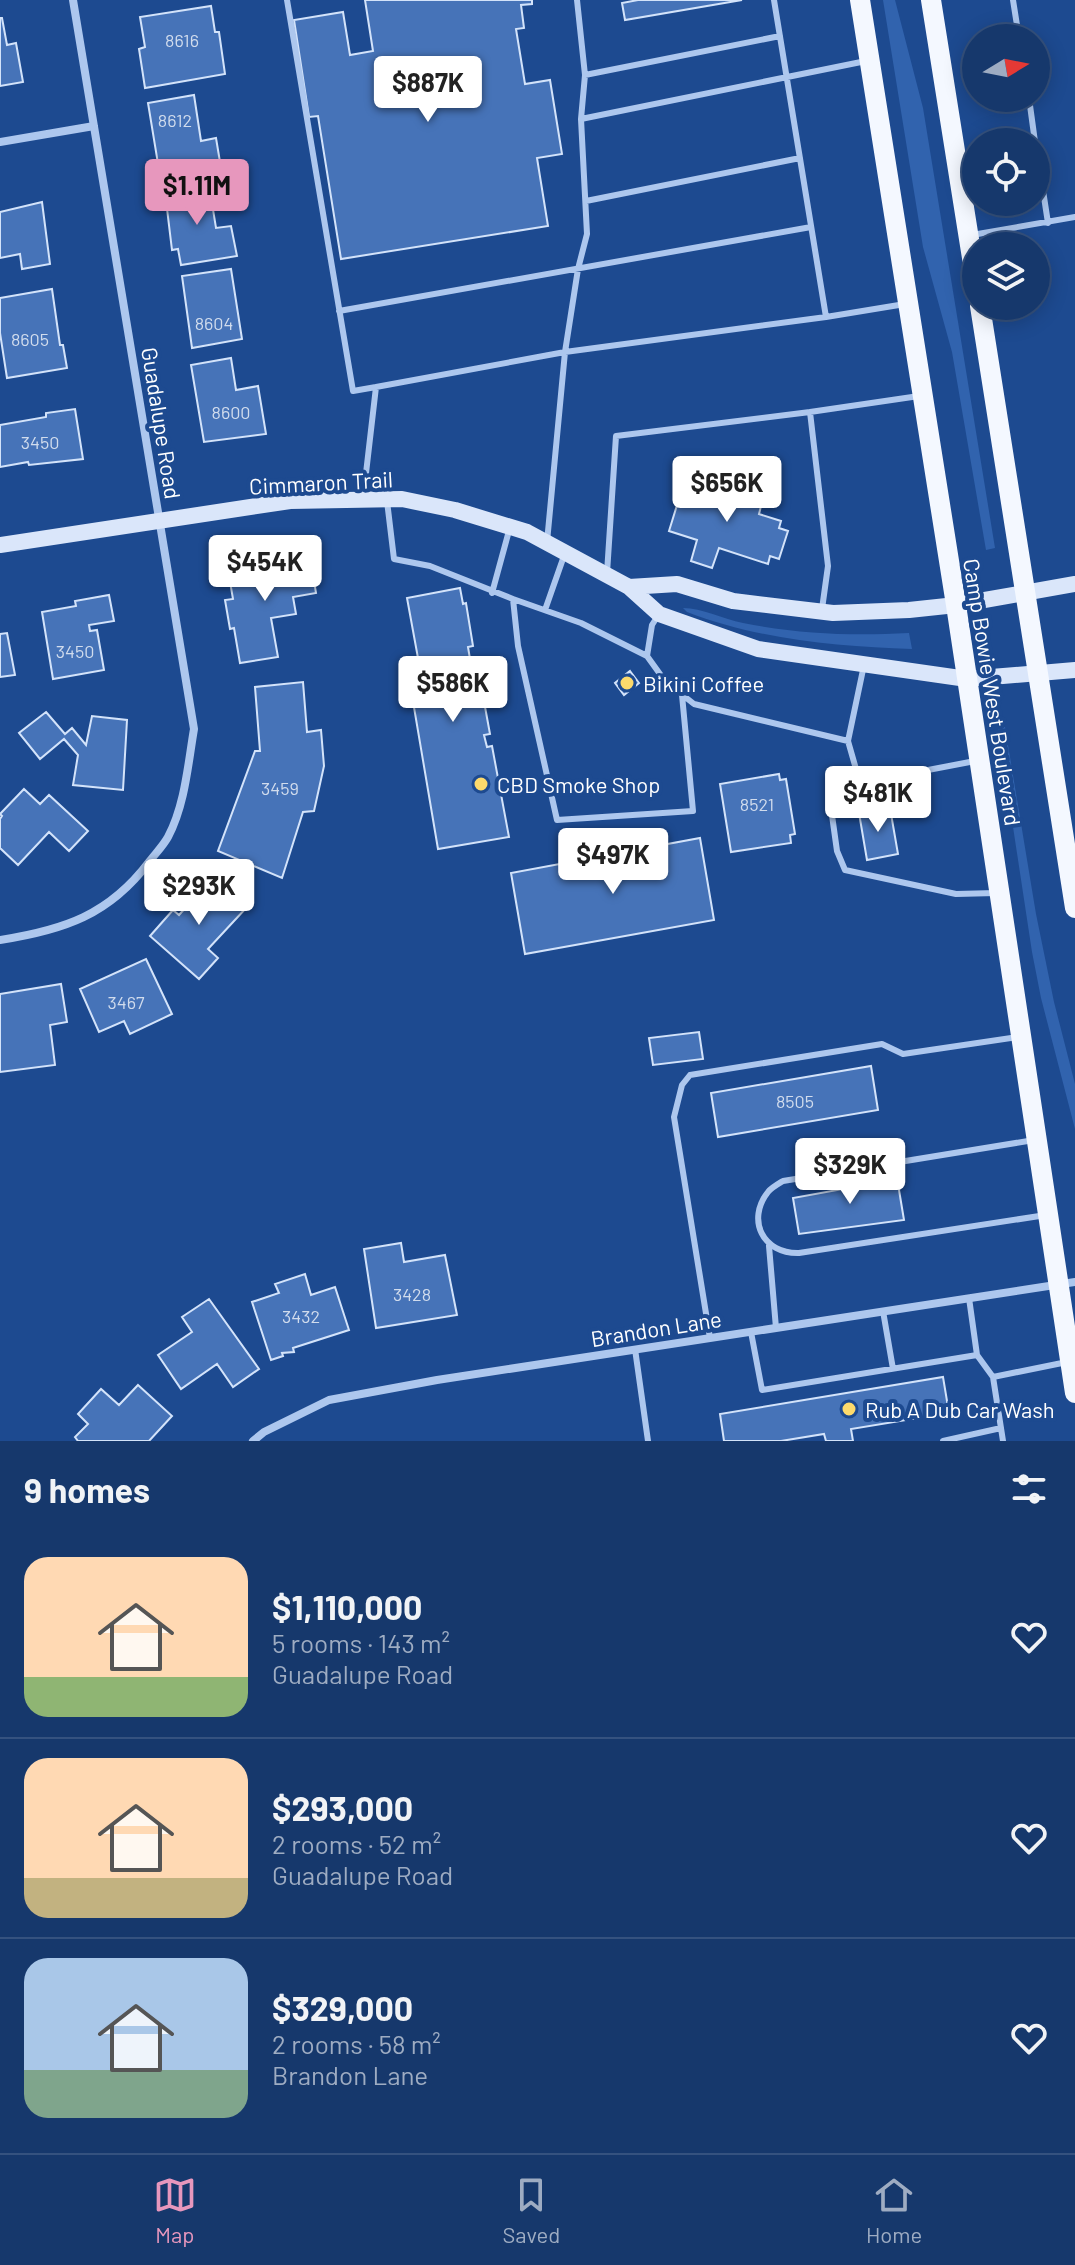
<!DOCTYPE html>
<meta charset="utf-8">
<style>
body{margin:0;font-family:Barlow,sans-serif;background:#234374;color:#f1f3f6;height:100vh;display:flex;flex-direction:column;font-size:30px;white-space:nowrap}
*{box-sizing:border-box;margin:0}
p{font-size:26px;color:#9eacc2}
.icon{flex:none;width:44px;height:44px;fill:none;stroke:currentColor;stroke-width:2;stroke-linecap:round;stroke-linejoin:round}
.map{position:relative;height:1441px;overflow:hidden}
.sheet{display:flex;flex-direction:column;background:#16386c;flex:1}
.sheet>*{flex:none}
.needle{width:52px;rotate:80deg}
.tools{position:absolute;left:962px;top:24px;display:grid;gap:16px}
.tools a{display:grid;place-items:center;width:88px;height:88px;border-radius:50%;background:#16386c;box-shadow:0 4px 20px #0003,0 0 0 2px #35527f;font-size:40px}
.price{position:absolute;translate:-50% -68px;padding:0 18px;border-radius:8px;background:#fff;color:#222;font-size:26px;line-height:52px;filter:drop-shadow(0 2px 4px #0008)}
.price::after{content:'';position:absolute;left:50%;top:48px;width:24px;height:18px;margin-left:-12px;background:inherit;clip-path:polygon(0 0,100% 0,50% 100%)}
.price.selected{background:#e797bd;color:#111}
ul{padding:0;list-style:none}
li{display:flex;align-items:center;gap:24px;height:200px;padding:0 24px}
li+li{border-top:2px solid #35527f}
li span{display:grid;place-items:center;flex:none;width:224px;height:160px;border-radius:24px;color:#555}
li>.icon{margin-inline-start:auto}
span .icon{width:96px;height:96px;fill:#fffc;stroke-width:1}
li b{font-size:34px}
h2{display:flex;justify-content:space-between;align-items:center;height:96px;padding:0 24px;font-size:34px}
.menu{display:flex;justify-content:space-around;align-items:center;height:112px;border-top:2px solid #35527f;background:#16386c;font-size:22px;color:#9eacc2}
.menu a{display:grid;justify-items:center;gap:4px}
.menu .selected{color:#e797bd}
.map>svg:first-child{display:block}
</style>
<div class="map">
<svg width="1075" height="1441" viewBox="0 0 1075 1441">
<rect width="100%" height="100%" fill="#1d4a90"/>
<path fill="#3163ae" d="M883,0H895L923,108L995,548L986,550L952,352L923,247Z
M683,608C702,608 723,619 743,623C800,634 850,636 909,633L912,649C837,647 757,639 687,612Z
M1005,727L1036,914L1054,1002L1075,1084V1129L1041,998L1032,952L998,728Z"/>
<path fill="#4673b8" stroke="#d3e3fa" stroke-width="2" d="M365,0H532V4L521,5L524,28L516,29L525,84L550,80L562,154L537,158L548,226L341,259L318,116L309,117L294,20L343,12L350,55L373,51Z
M638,0H742L625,20L622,3Z
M211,6L215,32H219L225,74L145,88L139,49L145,47L140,17Z
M0,18H2L7,45L16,43L23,82L0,86Z
M194,95L201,141L216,138L221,168L160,176L148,103Z
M209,185L216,228L231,226L237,256L181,265L178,249L172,250L165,192Z
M42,202L50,264L22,269L20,254L0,258V212Z
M231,269L242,339L192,348L182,276Z
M52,289L60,345H63L67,368L7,378L0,333V298Z
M231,358L236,390L258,386L266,434L204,442L191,365Z
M75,409L83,459L29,465L28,462L0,467V425L46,417V413Z
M710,477L760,493L757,505L761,506L759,514L781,521L779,528L788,531L779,559L770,556L768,564L719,548L712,568L691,561L697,540L669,531L682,489L705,496Z
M310,557L316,593L293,597L296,614L271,618L278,657L240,663L234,628L230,629L225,600L233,599L228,570Z
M460,588L463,604L466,603L473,646L468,647L470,659L476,658L490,734L484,735L487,747L492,746L509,837L438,849L406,660L418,658L407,598Z
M109,595L114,621L89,625L90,631L97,630L104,670L53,679L42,612L76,606L75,601Z
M7,633L15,675L0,677V634Z
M630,671L639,683L624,695L615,683Z
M303,682L307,732L321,730L324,766L314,811L303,812L282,878L218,851L255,751H260L255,687Z
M46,712L65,734L72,728L86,745L92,716L127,720L123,790L73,785L78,755L64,739L40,759L19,733Z
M779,774L780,780L786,779L795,834L790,835L791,843L731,852L720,784Z
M24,789L40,804L49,795L88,831L69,851L49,832L18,865L0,848V819L2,816L0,814Z
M890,808L898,854L867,860L859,813Z
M700,838L714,920L525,954L511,873Z
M213,877L247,907L208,949L218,958L199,979L150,936L173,910L179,915Z
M146,959L172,1014L130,1034L124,1021L99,1032L80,989Z
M61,984L67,1022L50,1025L55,1065L0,1072V994Z
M699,1032L703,1059L653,1065L649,1038Z
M871,1066L878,1110L718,1137L711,1093Z
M871,1177L872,1182L897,1178L904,1220L799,1234L793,1198L843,1189L842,1182Z
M401,1243L404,1262L445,1255L457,1315L376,1328L364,1249Z
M305,1274L311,1295L335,1287L349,1330L293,1348L294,1352L282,1353L283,1356L271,1360L252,1302L279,1293L275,1284Z
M209,1299L259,1369L233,1387L217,1364L181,1389L158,1355L192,1332L182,1317Z
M943,1377L949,1413L851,1429L853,1441H826L824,1434L781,1441H724L720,1414Z
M138,1385L172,1416L149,1441H78L75,1437L88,1424L78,1414L101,1389L119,1405Z"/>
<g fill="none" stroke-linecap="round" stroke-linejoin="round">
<path stroke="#adc7ee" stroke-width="6" d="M287,0L353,391L376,387
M1013,0L1019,38
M585,75L780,36
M1029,98L1035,142
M581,119L866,61
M1036,145L1048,223
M586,201L800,158
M972,235L1075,217
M339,311L811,227
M826,317L905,304
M363,499L376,387L565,352L578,269L587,234L581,119L585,75L577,0
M387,501L394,559L430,566L513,599
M547,542L565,352L826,317L774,0
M607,573L616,436L810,412
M492,593L510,527
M822,609L828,566L810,412L919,396
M545,610L565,553
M659,614L652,625L647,656L665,681L694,704L848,741L864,665
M647,656L581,623L513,599L518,646L557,820L693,811L682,695
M848,741L860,783L975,761
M860,783L836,791L830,801L837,851L845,870L956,894L996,893
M1034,1140L783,1181C778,1184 771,1188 768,1192C746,1220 763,1254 799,1253L1046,1215
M769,1246L776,1328
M883,1311L893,1369
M751,1332L762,1390L977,1355L969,1298
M710,1338L674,1117L682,1085L690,1075L882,1044L903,1054L1018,1037
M635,1349L648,1441
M977,1355L993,1377
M943,1441L1001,1428
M1003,1441L993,1377L1067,1362"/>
<path stroke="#adc7ee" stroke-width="8" d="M0,142L94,126
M0,940C64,930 109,915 149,862C155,854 163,846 168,837C185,805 188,764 194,729L73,0
M253,1441L264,1432L329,1400L437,1380L1075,1282"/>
<path stroke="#dae6fa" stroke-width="16" d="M0,545L290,501L402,499L455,510L527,532L629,587L659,614L758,649L967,679L1075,670
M629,587L677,584L733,601L833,613L909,610L956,605L1075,584"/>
<path stroke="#f4f8ff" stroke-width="20" d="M860,0L956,605L1075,1393
M931,0L976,283
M980,306L1075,908"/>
</g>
<g fill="#fdda6c" stroke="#1d4a90" stroke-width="3">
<circle cx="627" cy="683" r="8"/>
<circle cx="481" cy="784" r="8"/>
<circle cx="849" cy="1409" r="8"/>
</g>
<g text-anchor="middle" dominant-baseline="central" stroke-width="8" stroke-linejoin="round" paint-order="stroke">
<g font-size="18" fill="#d1dced">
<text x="182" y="40">8616</text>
<text x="175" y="120">8612</text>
<text x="214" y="323">8604</text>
<text x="30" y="339">8605</text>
<text x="231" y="412">8600</text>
<text x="40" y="442">3450</text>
<text x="75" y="651">3450</text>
<text x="280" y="788">3459</text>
<text x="757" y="804">8521</text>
<text x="126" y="1002">3467</text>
<text x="795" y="1101">8505</text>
<text x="412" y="1294">3428</text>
<text x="301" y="1316">3432</text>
</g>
<g font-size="22" fill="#fff" stroke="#1d4a90">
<text transform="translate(162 423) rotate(81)">Guadalupe Road</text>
<text transform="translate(321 482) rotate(-3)">Cimmaron Trail</text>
<text transform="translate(993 692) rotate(81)">Camp Bowie West Boulevard</text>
<text transform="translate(656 1328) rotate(-9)">Brandon Lane</text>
</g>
<g font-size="22" fill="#fff" stroke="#1d4a90" text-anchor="start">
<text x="643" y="683">Bikini Coffee</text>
<text x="497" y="784">CBD Smoke Shop</text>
<text x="865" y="1409">Rub A Dub Car Wash</text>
</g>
</g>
</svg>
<div class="tools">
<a><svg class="needle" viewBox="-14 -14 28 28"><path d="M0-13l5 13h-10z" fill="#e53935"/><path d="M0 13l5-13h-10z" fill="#9eacc2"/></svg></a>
<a><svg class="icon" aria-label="locate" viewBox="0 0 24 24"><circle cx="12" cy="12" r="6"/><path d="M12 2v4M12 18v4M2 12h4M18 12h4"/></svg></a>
<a><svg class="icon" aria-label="layers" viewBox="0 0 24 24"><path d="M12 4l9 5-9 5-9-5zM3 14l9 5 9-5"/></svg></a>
</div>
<b class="price" style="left:428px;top:124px">$887K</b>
<b class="price selected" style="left:197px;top:227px">$1.11M</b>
<b class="price" style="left:727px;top:524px">$656K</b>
<b class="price" style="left:265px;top:603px">$454K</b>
<b class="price" style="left:453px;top:724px">$586K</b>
<b class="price" style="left:878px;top:834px">$481K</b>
<b class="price" style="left:613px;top:896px">$497K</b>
<b class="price" style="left:199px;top:927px">$293K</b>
<b class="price" style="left:850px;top:1206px">$329K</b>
</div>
<section class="sheet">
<h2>9 homes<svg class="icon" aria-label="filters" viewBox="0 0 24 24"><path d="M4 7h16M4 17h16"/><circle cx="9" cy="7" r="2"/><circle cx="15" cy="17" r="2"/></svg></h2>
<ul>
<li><span style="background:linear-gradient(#ffd9b3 75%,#8fb573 0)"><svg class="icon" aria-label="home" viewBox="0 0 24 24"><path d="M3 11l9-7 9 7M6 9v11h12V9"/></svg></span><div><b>$1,110,000</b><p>5 rooms · 143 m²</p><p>Guadalupe Road</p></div><svg class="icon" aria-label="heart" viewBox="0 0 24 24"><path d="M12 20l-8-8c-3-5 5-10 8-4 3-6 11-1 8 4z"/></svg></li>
<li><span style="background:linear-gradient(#ffd9b3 75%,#c2b280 0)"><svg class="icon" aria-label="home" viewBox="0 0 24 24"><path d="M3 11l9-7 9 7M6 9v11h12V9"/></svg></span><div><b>$293,000</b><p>2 rooms · 52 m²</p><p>Guadalupe Road</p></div><svg class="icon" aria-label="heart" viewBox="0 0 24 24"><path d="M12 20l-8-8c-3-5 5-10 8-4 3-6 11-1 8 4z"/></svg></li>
<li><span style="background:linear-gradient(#a9c7e8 70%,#7fa58c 0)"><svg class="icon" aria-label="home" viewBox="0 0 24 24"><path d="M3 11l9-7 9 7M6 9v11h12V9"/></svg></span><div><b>$329,000</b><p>2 rooms · 58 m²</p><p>Brandon Lane</p></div><svg class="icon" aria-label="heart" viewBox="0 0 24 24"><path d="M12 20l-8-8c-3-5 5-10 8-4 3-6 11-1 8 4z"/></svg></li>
</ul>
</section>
<nav class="menu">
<a class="selected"><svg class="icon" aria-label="map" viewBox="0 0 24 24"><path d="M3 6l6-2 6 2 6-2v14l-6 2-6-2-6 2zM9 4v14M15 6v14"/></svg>Map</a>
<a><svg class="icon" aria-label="saved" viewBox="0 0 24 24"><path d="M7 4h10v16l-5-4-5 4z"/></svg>Saved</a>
<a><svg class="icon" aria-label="home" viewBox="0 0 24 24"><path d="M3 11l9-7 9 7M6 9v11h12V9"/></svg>Home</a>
</nav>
